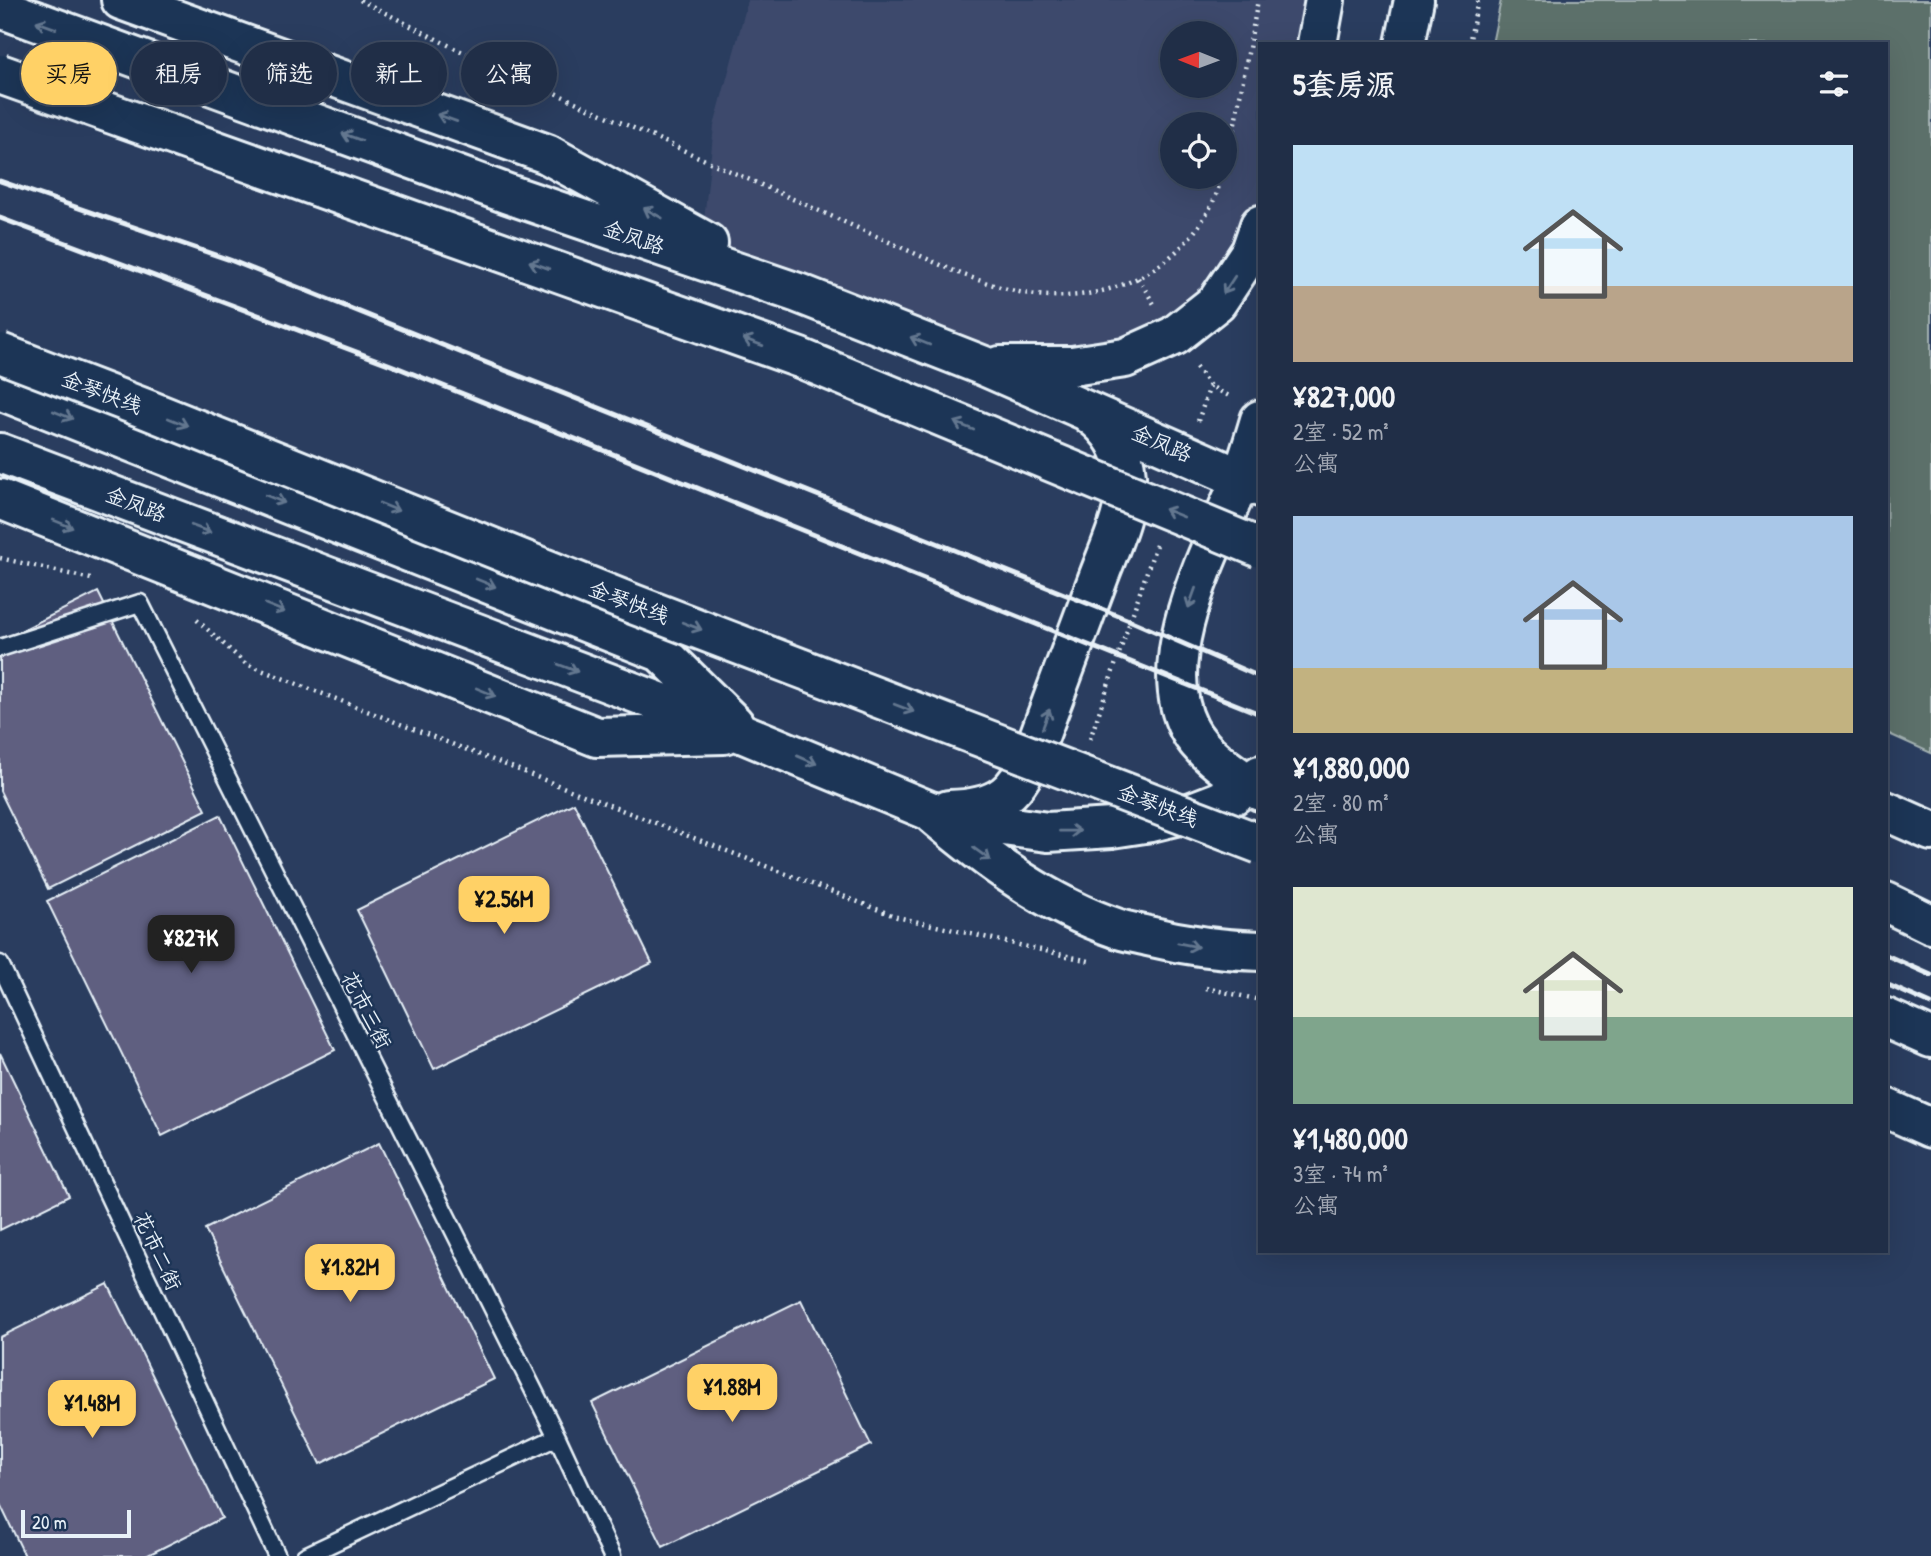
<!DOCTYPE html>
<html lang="zh">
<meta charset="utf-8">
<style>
body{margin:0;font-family:"Patrick Hand","LXGW WenKai TC",sans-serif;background:#28364e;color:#f1f3f6;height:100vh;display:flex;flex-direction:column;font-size:26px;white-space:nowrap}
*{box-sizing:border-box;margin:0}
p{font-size:23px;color:#a2a8b4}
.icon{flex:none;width:38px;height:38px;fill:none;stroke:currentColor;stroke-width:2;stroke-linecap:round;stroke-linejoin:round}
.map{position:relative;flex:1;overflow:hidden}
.sheet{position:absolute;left:1258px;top:42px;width:630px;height:1211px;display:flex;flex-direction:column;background:#202e47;border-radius:0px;box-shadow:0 7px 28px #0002,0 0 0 2px #3d4a60}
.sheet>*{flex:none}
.hud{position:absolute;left:21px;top:42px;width:665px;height:63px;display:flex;gap:14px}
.needle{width:46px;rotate:271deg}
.fabs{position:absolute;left:1160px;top:21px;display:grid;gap:14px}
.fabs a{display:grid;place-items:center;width:77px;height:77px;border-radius:50%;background:#202e47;box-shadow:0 7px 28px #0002,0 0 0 2px #3d4a60;font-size:35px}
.scale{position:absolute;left:21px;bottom:18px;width:110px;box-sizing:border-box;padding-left:7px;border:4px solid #e8f1f8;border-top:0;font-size:19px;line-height:24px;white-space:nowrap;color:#e8f1f8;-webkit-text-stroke:5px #1d3557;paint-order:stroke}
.price{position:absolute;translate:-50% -60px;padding:0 16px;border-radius:14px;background:#ffd166;color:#111;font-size:23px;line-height:46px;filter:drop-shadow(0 2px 4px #0008)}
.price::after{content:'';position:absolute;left:50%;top:42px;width:21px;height:16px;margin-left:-10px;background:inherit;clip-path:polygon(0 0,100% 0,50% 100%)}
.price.selected{background:#222;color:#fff}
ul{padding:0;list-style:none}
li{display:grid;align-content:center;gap:14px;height:371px;padding:0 35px}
li span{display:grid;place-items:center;height:217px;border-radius:0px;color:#555}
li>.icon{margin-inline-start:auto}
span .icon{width:126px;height:126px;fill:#fffc;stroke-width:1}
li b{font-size:30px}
h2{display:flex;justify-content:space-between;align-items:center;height:84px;padding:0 35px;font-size:30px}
.pill{padding:0 24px;border-radius:32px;background:#202e47;box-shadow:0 7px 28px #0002,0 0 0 2px #3d4a60;font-size:24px;line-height:63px}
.pill.selected{background:#ffd166;color:#111}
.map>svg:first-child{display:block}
</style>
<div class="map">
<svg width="1931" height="1556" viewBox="0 0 1931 1556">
<rect width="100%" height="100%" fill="#2a3d5f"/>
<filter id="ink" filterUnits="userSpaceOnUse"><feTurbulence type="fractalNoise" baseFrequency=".0143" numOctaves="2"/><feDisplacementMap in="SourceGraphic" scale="14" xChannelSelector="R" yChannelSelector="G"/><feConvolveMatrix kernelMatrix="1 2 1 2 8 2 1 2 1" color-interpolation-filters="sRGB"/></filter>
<g filter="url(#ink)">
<path fill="#3d4a6c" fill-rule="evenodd" d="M748,0H1325L1316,44H1260V224L1174,336L984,366L702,239L714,126ZM1172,33H1225V86H1172ZM1172,124H1225V177H1172Z"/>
<path fill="#5c6f6a" stroke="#a2b0b1" stroke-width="2" d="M1501,0H1931V753L1887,733L1886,44H1492Z"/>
<path fill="#5e5e80" stroke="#e8f1f8" stroke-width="2" d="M98,592L206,810L48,889L0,791V641Z
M574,803L652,963L434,1069L357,910Z
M220,815L335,1050L162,1136L47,901Z
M0,1053L69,1196L0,1230Z
M379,1143L494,1379L320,1464L205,1229Z
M108,1284L222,1518L146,1556H25L0,1504V1337Z
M801,1300L871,1445L663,1547L592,1403Z"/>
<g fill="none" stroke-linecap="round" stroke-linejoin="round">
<defs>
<path id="lane" d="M0,648L140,603L557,1437L612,1556
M0,964L277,1556
M305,1556L557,1437"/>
<path id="primary" d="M121,0L547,154L708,243
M0,8L508,194L798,293L984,366L1260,487
M1317,44L1325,0
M1405,44L1414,0
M1000,366H1072L1125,358L1174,336L1217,302L1251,251L1260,225
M0,390L661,652L734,724
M1260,420C1254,440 1248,461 1240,481C1213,547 1151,657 1189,729C1201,753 1237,777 1260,791
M0,453L744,734L930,811L982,823L1048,832L1112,828L1151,822L1192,812L1218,802L1233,795L1260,775
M0,499L597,737L724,734
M949,810C1001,809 1018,792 1036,745C1056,691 1076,638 1096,584C1108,550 1128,513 1126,476C1124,450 1111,429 1090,414
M934,815C988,861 1048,905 1116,928C1126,932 1137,933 1148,936C1185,945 1221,950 1260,951
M1886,902L1931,924
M1886,1018L1931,1038"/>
<path id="highway" d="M1886,811L1931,831
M1886,1108L1931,1128"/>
</defs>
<use href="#lane" stroke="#e8f1f8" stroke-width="21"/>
<use href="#primary" stroke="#e8f1f8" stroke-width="44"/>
<use href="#highway" stroke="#e8f1f8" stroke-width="44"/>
<path stroke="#e8f1f8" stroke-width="4.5" stroke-dasharray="2 5" stroke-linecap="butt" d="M360,0L454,48L961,274C990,284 1019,295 1050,296C1119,299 1182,265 1213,202C1217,195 1219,185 1221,177
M1469,44L1478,0
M1225,164L1231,144L1258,0
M1138,278L1154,304
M1196,367L1210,386L1231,397
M1198,421L1210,386
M0,558L91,579
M197,620L246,664L897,917L1089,961
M1090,739L1156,545
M1206,988L1260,1000"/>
<use href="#lane" stroke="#1d3557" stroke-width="16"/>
<use href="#primary" stroke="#1d3557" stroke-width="38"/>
<use href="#highway" stroke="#1d3557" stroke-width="38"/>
<path stroke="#e8f1f8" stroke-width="5" d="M0,181L230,260L1129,620L1260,677
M0,218L391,365L1260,714
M1886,955L1931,975
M1886,984L1931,1004"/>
<defs>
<path id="highway-bridge" d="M0,74L800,358L1260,548
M0,353L146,409L633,604L1260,844"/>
</defs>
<use href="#highway-bridge" stroke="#e8f1f8" stroke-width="44" stroke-linecap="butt"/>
<use href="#highway-bridge" stroke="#1d3557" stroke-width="38"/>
</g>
<defs><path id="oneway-shaft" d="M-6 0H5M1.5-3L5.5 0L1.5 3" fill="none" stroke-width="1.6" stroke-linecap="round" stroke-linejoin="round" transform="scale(1.75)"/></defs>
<g stroke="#64778f">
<use href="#oneway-shaft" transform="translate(46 25) rotate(-160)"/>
<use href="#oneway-shaft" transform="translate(447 118) rotate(-160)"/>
<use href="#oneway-shaft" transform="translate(352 137) rotate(-160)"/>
<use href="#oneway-shaft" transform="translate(653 213) rotate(-151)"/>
<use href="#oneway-shaft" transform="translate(539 265) rotate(-160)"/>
<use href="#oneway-shaft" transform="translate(1229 285) rotate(123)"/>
<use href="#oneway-shaft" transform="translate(920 341) rotate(-158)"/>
<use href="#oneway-shaft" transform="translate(753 342) rotate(-160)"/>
<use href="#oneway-shaft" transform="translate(63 415) rotate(22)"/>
<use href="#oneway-shaft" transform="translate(178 422) rotate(22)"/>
<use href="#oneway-shaft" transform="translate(964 426) rotate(-158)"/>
<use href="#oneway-shaft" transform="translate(275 499) rotate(22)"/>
<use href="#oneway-shaft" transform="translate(389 507) rotate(22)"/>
<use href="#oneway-shaft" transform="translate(1174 513) rotate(-158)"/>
<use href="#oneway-shaft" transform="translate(63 524) rotate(22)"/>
<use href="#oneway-shaft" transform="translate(201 529) rotate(21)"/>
<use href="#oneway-shaft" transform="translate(486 583) rotate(22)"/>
<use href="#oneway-shaft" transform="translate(1192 598) rotate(110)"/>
<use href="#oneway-shaft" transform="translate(275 608) rotate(22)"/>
<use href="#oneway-shaft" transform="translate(692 626) rotate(21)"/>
<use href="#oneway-shaft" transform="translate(568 668) rotate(21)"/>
<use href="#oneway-shaft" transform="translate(486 692) rotate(22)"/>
<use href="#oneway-shaft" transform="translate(904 708) rotate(21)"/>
<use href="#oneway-shaft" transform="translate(1046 719) rotate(-70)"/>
<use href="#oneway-shaft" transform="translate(807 760) rotate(23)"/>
<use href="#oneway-shaft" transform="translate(1070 831) rotate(-1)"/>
<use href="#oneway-shaft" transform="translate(982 854) rotate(36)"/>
<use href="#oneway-shaft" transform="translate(1188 945) rotate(11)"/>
</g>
</g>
<g text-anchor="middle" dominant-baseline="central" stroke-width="5" stroke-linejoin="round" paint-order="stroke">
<g font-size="21" fill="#e8f1f8" stroke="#1d3557">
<text transform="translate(634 237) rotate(19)">金凤路</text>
<text transform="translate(102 392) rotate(21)">金琴快线</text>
<text transform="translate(1162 443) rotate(23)">金凤路</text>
<text transform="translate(136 504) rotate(21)">金凤路</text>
<text transform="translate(629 602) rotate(21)">金琴快线</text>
<text transform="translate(1158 805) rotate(21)">金琴快线</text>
<text transform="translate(367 1010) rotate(63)">花市三街</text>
<text transform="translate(158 1251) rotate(65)">花市二街</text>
</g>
</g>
</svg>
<div class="fabs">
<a><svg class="needle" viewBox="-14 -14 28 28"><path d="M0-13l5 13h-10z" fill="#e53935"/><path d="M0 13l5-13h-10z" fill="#a2a8b4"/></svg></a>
<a><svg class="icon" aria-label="locate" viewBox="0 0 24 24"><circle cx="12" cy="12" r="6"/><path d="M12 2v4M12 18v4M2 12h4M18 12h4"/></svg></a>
</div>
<div class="scale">20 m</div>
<b class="price" style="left:504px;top:936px">¥2.56M</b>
<b class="price selected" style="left:191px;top:975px">¥827K</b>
<b class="price" style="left:350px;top:1304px">¥1.82M</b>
<b class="price" style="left:732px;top:1424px">¥1.88M</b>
<b class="price" style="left:92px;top:1440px">¥1.48M</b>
<div class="hud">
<a class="pill selected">买房</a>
<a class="pill">租房</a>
<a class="pill">筛选</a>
<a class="pill">新上</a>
<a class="pill">公寓</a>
</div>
<section class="sheet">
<h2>5套房源<svg class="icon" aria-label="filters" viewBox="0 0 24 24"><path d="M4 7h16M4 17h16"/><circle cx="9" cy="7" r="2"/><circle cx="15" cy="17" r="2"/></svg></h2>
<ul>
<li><span style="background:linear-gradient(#bfe0f5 65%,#b9a48a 0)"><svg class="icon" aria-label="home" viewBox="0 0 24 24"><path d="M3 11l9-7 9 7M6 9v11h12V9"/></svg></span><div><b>¥827,000</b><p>2室 · 52 m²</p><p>公寓</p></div></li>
<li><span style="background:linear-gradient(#a9c7e8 70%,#c2b280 0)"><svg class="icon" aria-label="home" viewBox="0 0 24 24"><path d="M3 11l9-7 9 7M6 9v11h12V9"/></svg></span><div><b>¥1,880,000</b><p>2室 · 80 m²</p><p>公寓</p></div></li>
<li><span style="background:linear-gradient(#dfe7d0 60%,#7fa58c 0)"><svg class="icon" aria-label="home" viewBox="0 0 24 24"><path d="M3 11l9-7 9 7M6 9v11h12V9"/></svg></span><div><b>¥1,480,000</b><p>3室 · 74 m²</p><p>公寓</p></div></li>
</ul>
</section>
</div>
